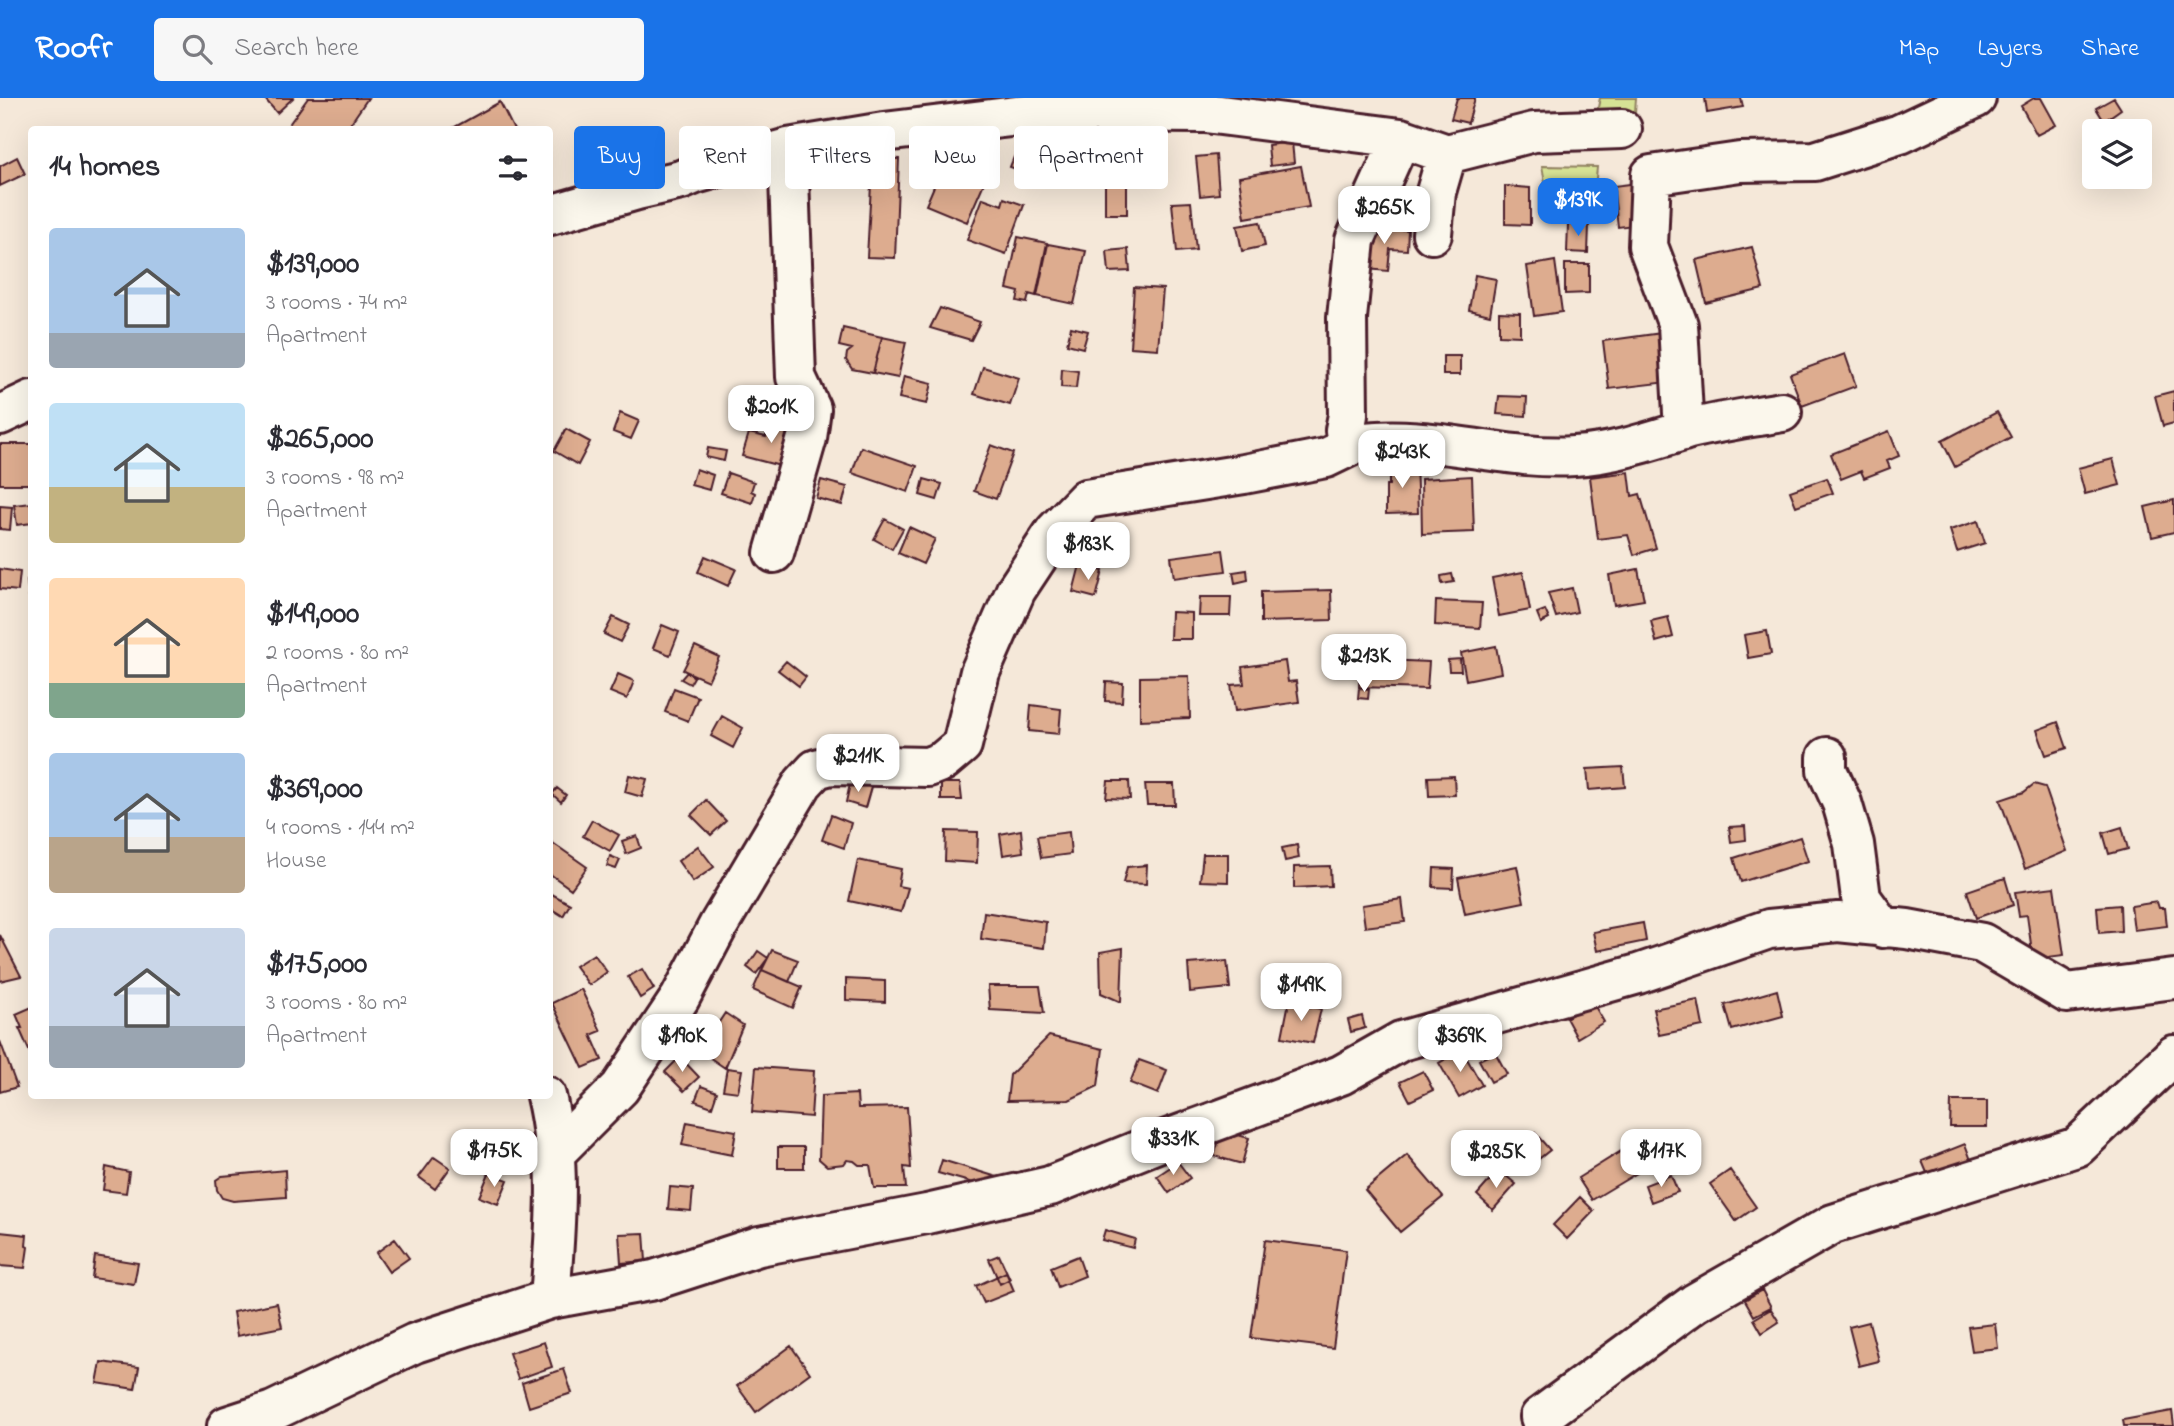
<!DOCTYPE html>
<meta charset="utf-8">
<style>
body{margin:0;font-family:"Indie Flower",sans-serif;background:#f7f7f7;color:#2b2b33;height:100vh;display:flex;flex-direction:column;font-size:26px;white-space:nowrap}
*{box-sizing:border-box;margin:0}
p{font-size:23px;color:#7c7c81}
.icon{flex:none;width:38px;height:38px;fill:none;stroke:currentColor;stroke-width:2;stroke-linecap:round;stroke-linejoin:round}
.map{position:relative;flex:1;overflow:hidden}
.side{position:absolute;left:28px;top:28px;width:525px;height:973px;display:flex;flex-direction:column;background:#fff;border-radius:7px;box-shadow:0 7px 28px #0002}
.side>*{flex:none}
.hud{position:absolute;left:574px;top:28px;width:665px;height:63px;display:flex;gap:14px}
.fabs{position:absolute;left:2082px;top:21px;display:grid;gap:14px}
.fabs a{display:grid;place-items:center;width:70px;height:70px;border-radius:7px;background:#fff;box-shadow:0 7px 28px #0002;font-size:35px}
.price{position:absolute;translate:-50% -60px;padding:0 16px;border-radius:14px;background:#fff;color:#222;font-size:23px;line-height:46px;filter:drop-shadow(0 2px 4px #0008)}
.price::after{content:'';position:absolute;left:50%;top:42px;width:21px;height:16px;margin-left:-10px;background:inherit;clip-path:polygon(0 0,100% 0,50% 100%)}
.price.current{background:#1a73e8;color:#fff}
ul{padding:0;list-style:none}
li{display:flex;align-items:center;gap:21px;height:175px;padding:0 21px}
li span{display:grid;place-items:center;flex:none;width:196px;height:140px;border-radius:7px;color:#555}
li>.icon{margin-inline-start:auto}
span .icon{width:84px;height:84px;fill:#fffc;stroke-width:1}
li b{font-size:30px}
h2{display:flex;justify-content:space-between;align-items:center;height:84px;padding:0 21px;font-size:30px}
.chip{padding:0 24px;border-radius:7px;background:#fff;box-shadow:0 7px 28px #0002;font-size:24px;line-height:63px}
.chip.current{background:#1a73e8;color:#fff}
header{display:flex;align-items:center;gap:42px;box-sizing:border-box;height:98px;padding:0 35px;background:#1a73e8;color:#fff}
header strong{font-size:33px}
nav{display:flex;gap:38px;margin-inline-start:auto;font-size:24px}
.search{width:490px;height:63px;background:#f7f7f7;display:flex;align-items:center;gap:18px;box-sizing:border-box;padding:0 24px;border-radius:7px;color:#7c7c81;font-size:26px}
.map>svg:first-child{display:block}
</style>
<header>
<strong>Roofr</strong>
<div class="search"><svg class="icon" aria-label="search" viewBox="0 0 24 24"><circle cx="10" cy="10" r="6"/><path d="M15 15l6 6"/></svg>Search here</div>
<nav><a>Map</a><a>Layers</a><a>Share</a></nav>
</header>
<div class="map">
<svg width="2174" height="1328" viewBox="0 0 2174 1328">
<rect width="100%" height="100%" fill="#f5e8d9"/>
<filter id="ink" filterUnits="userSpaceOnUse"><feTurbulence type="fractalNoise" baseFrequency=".0143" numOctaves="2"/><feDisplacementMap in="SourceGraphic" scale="14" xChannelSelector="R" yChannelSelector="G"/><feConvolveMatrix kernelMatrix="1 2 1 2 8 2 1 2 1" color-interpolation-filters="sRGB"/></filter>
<g filter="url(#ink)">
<path fill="#d6e295" stroke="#908060" stroke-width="2" d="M1600,0H1636L1635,14H1597Z
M1542,68L1597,69L1593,113L1552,123Z"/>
<path fill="#ddac8f" stroke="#4a1f2b" stroke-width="2" d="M264,0H293L277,15Z
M308,0H368L346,32H285Z
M1457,0H1475L1468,25L1451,21Z
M1705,0H1741L1743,9L1707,15Z
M2034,0H2041L2056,27L2037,37L2021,8Z
M2114,0L2121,11L2104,23L2096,10Z
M500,4L514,32H454L453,30Z
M609,33L615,51L596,57L590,39Z
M972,41L987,45L983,56L969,52Z
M1292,44L1294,65L1270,68L1268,47Z
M1216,57L1219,96L1200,98L1196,59Z
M17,59L25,76L0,88V68Z
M1014,59L1023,62L1019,72L1010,69Z
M878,60L899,61L895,160L867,159L872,69H877Z
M946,60L968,69L965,77L984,85L967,124L926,107Z
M1301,68L1309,109L1245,120L1239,79Z
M1105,69L1127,70V116H1105Z
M1637,85L1642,126L1618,129L1613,88Z
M1505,88L1530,90V127L1505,126Z
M983,100L1002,107L1004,100L1024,107L1006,156L967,142Z
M1191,104L1196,152L1177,154L1172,105Z
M1260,124L1265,148L1242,153L1237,128Z
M1568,126L1589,127L1588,155L1567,154Z
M1369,129L1408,132L1407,152L1390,151L1388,173L1367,171Z
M1018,139L1047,145L1036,198L1029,196L1027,205L1017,203L1019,194L1007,191Z
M1048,146L1086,153L1074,206L1037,198Z
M1752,149L1763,191L1706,205L1696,162Z
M1128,151L1130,173L1109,174L1107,153Z
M1555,163L1562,214L1534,218L1527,168Z
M1565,166H1589V195L1565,196Z
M1475,177L1496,181L1490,217L1469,212Z
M1134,189L1163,191L1158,251L1130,249Z
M940,210L980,224L971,242L930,230Z
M1499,214L1520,215V238L1499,237Z
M1071,229L1088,233L1083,250L1067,246Z
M843,230L882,239L873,275L852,271L846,262L847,255L852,251L839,248Z
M1662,235L1668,284L1609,291L1603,243Z
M882,239L906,244L898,280L873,275Z
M1845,256L1856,288L1802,308L1790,276Z
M1443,258H1460V277H1443Z
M983,269L1019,280L1010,307L974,296Z
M1062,271L1078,273L1076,290L1061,289Z
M904,278L932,285L927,306L899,300Z
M2174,293V325L2163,328L2155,298Z
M1499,298L1527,299L1526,318L1497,316Z
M1997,314L2011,339L1955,369L1942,343Z
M620,315L639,323L631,341L613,334Z
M781,323L796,327L784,369L742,358L749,335L766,339L769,328L779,331Z
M566,331L590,344L578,367L554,353Z
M1889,333L1899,358L1887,363L1890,370L1864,380L1861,373L1841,381L1831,356Z
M0,346H32V386H0Z
M991,347L1013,355L996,401L974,393Z
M861,349L917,368L908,394L852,375Z
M708,350L726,353L724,363L706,359Z
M2113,361L2120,387L2085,396L2078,370Z
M1416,366L1418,415L1386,416V387H1389V368Z
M696,371L713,377L709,392L691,387Z
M1629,374L1632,398L1640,396L1656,450L1634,457L1628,437L1598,441L1590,379Z
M728,375L754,384L751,393L755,395L752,405L721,395Z
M1472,378L1474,434L1422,436L1421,381Z
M1827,380L1833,395L1796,408L1790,393Z
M924,381L942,386L937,402L920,397Z
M821,382L847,389L842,407L816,400Z
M2174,402V434L2152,439L2145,409Z
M32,405V425L17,427L14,407Z
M0,408L12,409L10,432L0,431Z
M885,421L903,431L892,451L874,441Z
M1978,423L1985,445L1957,454L1950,432Z
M909,429L935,441L923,466L898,455Z
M1223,452L1226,473L1174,480L1171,459Z
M705,458L736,471L728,488L698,474Z
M1080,467L1103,473L1096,500L1073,494Z
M0,471L20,474L18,493L0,491Z
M1638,471L1644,502L1614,507L1609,477Z
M1247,472L1248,482L1235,485L1233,474Z
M1523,474L1530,512L1499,518L1492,480Z
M1452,476L1454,484L1442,486L1441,478Z
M32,481V518H31L27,482Z
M1572,490L1577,514L1556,519L1548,495Z
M1331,492L1332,522L1261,524V494Z
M1200,499H1231L1230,518H1199Z
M1436,503L1482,505L1480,530L1435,527Z
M1545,512L1549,521L1541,525L1537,515Z
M1171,514L1192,515V541H1170Z
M613,519L629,527L620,544L604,536Z
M1668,519L1673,539L1656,544L1651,523Z
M662,527L679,534L670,557L653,550Z
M1767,533L1771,556L1748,560L1744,537Z
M695,548L719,559L708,583L683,572Z
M1496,548L1501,575L1466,582L1461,555Z
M1360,561L1429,564L1427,591L1359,589Z
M1460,561L1461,573H1449L1448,562Z
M786,563L806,579L799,588L778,572Z
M1285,563L1288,584L1296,583L1299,604L1235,613L1231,587L1244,586L1242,569Z
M687,574L694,579L690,586L681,581Z
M618,576L634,583L627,601L610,594Z
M1189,578L1190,620L1140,622V579Z
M1106,584L1123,585L1122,604L1105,603Z
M674,590L698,599L688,623L665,614Z
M1359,590L1369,591L1368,601L1358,600Z
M1031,607L1061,611L1059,636L1029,633Z
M722,618L743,630L733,650L711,638Z
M2058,624L2067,650L2046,657L2037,632Z
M1623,669L1625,689L1589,692L1587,671Z
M629,677L647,681L642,699L625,694Z
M1454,678L1455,697L1429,698L1428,679Z
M851,682L871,689L865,710L846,704Z
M1108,683H1129L1130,701L1106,700Z
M941,685H960L962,702H941Z
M1145,686H1174L1175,707H1147Z
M2034,686L2045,689L2067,753L2025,771L2000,702L2024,694Z
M557,690L566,697L561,704L552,696Z
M706,702L726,723L711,737L691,717Z
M831,717L851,725L844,750L822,742Z
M592,722L619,737L610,753L583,738Z
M1745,728L1746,742L1731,744L1729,729Z
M2122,729L2128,751L2109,756L2103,735Z
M1021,732L1023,754L1003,757L1000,736Z
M946,733L978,734L977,765L945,763Z
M1069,734L1071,756L1041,760L1037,738Z
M637,738L641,750L626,756L622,743Z
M1800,739L1808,763L1741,784L1734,760Z
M550,743L587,769L571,791L550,776Z
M1297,747L1299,760L1285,763L1282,750Z
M698,748L714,769L693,784L678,763Z
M1203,756H1228V784L1200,783Z
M610,758L620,762L616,771L607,768Z
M858,762L901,771L898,788L908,790L901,814L849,803Z
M1147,767L1146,786L1123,785L1127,769Z
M1330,768L1331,788L1294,790V769Z
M1517,768L1524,804L1465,816L1458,780Z
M1434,770L1454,771L1453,790L1433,789Z
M2005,780L2013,807L1976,820L1967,793Z
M2054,789L2064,857L2033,861L2027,817L2019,818L2015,794Z
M550,795L570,806L563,818L550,810Z
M1402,801L1405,824L1365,829L1362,807Z
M2157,804L2159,810H2165L2167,828L2134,832L2131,808Z
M2120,807L2121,833L2099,835L2097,809Z
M984,814L1046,824L1044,850L981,841Z
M1643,825L1646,843L1597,853L1593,834Z
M0,837L21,878L0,883Z
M1123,850L1121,904L1101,895L1100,854Z
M772,852L798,862L789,884L762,872Z
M758,853L768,860L756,876L747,869Z
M594,856L607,874L589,887L575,868Z
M1227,863L1230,890L1190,894L1188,866Z
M642,871L654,891L640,900L628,879Z
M762,872L802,889L793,910L753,892Z
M846,881L885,883V904L846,902Z
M988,888H1040L1044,915L990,912Z
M581,891L601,933L591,937L602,962L583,970L552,905Z
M1777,892L1783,918L1732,932L1725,907Z
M1698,902L1703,928L1659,937L1653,911Z
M1289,904L1321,911L1313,945L1282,939Z
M1593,905L1604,924L1577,940L1566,920Z
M32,909V959L19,930H22L16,916Z
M725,915L743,927L725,970L700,953Z
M1362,918L1365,930L1351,934L1348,922Z
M1049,938L1103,951L1098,988L1069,1002L1007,1003L1010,977Z
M0,943L17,989L0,994Z
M1462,952L1482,987L1459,1000L1439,965Z
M1495,954L1507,976L1491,984L1479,962Z
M680,959L699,979L684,993L665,974Z
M1139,962L1167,972L1158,996L1130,985Z
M756,969L814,973L811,1019L752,1014Z
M727,970L742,972L738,994L723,992Z
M1423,973L1433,992L1410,1003L1400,984Z
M701,988L717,994L712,1009L695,1003Z
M857,996L858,1010L907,1009L911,1070L904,1069L906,1090H874L870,1067H859L854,1063L847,1062L844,1066L827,1068L819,1061L821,998Z
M1951,1003H1987V1029H1950Z
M687,1024L736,1033L732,1057L682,1047Z
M1222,1033L1249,1040L1242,1066L1214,1058Z
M1535,1035L1550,1052L1521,1075L1507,1058Z
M1965,1046L1972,1065L1930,1082L1922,1063Z
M778,1049H804V1070H778Z
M1623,1052L1637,1075L1592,1102L1578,1080Z
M1407,1057L1443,1099L1400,1134L1365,1092Z
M434,1059L450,1070L435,1091L419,1079Z
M942,1062L997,1079L994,1091L938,1075Z
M1178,1064L1190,1080L1169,1095L1157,1078Z
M106,1069L129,1074L126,1095L103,1092Z
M285,1072L286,1099L233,1103L222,1100L217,1092L216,1082L222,1078Z
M1499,1072L1516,1086L1493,1112L1477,1097Z
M1730,1072L1756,1109L1736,1123L1710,1086Z
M489,1075L508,1082L498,1106L479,1099Z
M1671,1077L1678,1094L1651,1104L1645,1087Z
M670,1089L693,1091L691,1113L668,1111Z
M1580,1099L1594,1113L1567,1141L1553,1127Z
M1105,1132L1135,1141L1133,1150L1102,1142Z
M0,1134L27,1137L26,1148L28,1149L25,1170L0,1168Z
M644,1135L646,1163L621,1165L619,1136Z
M395,1141L409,1160L389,1174L376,1155Z
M1265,1142L1346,1152L1333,1250L1251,1240Z
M999,1157L1010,1181L1000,1186L989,1161Z
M95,1158L138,1165L134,1186L92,1180Z
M1078,1158L1085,1178L1058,1189L1051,1169Z
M1006,1174L1014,1193L984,1205L976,1188Z
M1762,1192L1771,1209L1754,1218L1745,1202Z
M277,1205L282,1229L237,1238L233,1214Z
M1771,1211L1779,1224L1762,1235L1754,1221Z
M1869,1224L1879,1263L1859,1268L1849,1229Z
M1995,1226L1998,1250L1972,1253L1968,1229Z
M544,1244L552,1269L518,1281L509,1255Z
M791,1248L810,1275L756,1314L737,1288Z
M101,1264L139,1269L135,1291L97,1285Z
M564,1271L572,1295L529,1309L522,1285Z
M2172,1313L2174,1328H2124L2123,1322Z"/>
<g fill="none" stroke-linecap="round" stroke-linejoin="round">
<defs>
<path id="minor" d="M550,117L637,92L681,82L695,76L788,50L884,34L1051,14L1205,15L1401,40L1447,56L1534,34L1622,31
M1432,136L1436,94L1447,56
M0,317L32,302
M1684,333L1678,227L1648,148L1651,77L1740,64L1815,63L1900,36L1976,0
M1357,345C1430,334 1502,363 1574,358C1611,356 1648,344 1683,333C1715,324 1749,320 1782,314
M774,455L807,340L811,311L796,279L788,50
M1827,659V672L1842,705L1854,746L1861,800L1883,830
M546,998C562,1064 555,1134 550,1201
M555,1055L620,990L680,900L718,828L803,685L816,671L831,667L928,669L943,663L962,647L980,574L1016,492L1055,433L1086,401L1244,376L1326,360L1357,345L1345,332L1348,317L1347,220L1355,142L1401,40
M1540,1319L1695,1205L1833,1126L2077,1049L2174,957
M227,1328L273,1313L415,1245L550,1201L654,1182L759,1148L927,1116L1050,1088L1157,1045L1341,977L1401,943L1638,876L1769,831L1838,824L1907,831L1982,845L2067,895L2174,881"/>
</defs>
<use href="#minor" stroke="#4a1f2b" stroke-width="44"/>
<use href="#minor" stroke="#fbf7ec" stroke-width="38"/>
</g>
</g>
</svg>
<div class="fabs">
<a><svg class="icon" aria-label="layers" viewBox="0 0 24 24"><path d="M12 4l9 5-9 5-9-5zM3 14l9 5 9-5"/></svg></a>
</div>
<b class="price current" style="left:1578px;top:140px">$139K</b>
<b class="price" style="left:1384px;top:148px">$265K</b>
<b class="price" style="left:771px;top:347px">$201K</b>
<b class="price" style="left:1402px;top:392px">$243K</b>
<b class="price" style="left:1088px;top:484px">$183K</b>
<b class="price" style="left:1364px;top:596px">$213K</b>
<b class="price" style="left:858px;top:696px">$211K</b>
<b class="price" style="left:1301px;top:925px">$149K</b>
<b class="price" style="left:682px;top:976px">$190K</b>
<b class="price" style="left:1460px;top:976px">$369K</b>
<b class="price" style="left:1173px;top:1079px">$331K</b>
<b class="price" style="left:494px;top:1091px">$175K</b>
<b class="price" style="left:1661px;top:1091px">$117K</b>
<b class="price" style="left:1496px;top:1092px">$285K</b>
<div class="hud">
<a class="chip current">Buy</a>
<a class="chip">Rent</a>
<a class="chip">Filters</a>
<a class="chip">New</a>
<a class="chip">Apartment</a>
</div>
<section class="side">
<h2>14 homes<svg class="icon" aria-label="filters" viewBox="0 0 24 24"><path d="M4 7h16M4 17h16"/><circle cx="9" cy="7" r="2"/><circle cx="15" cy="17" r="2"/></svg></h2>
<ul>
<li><span style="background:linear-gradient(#a9c7e8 75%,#9aa5b1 0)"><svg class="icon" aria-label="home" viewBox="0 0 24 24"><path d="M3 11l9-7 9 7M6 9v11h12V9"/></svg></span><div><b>$139,000</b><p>3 rooms · 74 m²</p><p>Apartment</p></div></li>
<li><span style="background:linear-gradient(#bfe0f5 60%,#c2b280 0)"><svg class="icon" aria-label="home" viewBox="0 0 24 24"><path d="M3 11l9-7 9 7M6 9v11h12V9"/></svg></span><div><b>$265,000</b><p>3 rooms · 98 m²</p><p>Apartment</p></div></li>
<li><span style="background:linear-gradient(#ffd9b3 75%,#7fa58c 0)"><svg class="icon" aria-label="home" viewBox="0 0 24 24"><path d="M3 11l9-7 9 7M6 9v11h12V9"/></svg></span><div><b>$149,000</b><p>2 rooms · 80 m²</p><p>Apartment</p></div></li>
<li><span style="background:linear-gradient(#a9c7e8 60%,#b9a48a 0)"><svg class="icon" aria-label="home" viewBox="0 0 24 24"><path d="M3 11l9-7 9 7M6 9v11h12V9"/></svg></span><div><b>$369,000</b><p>4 rooms · 144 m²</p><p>House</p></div></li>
<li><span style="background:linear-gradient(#c9d6e8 70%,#9aa5b1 0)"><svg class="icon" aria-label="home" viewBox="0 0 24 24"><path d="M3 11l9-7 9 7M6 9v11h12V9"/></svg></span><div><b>$175,000</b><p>3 rooms · 80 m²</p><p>Apartment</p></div></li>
</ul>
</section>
</div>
